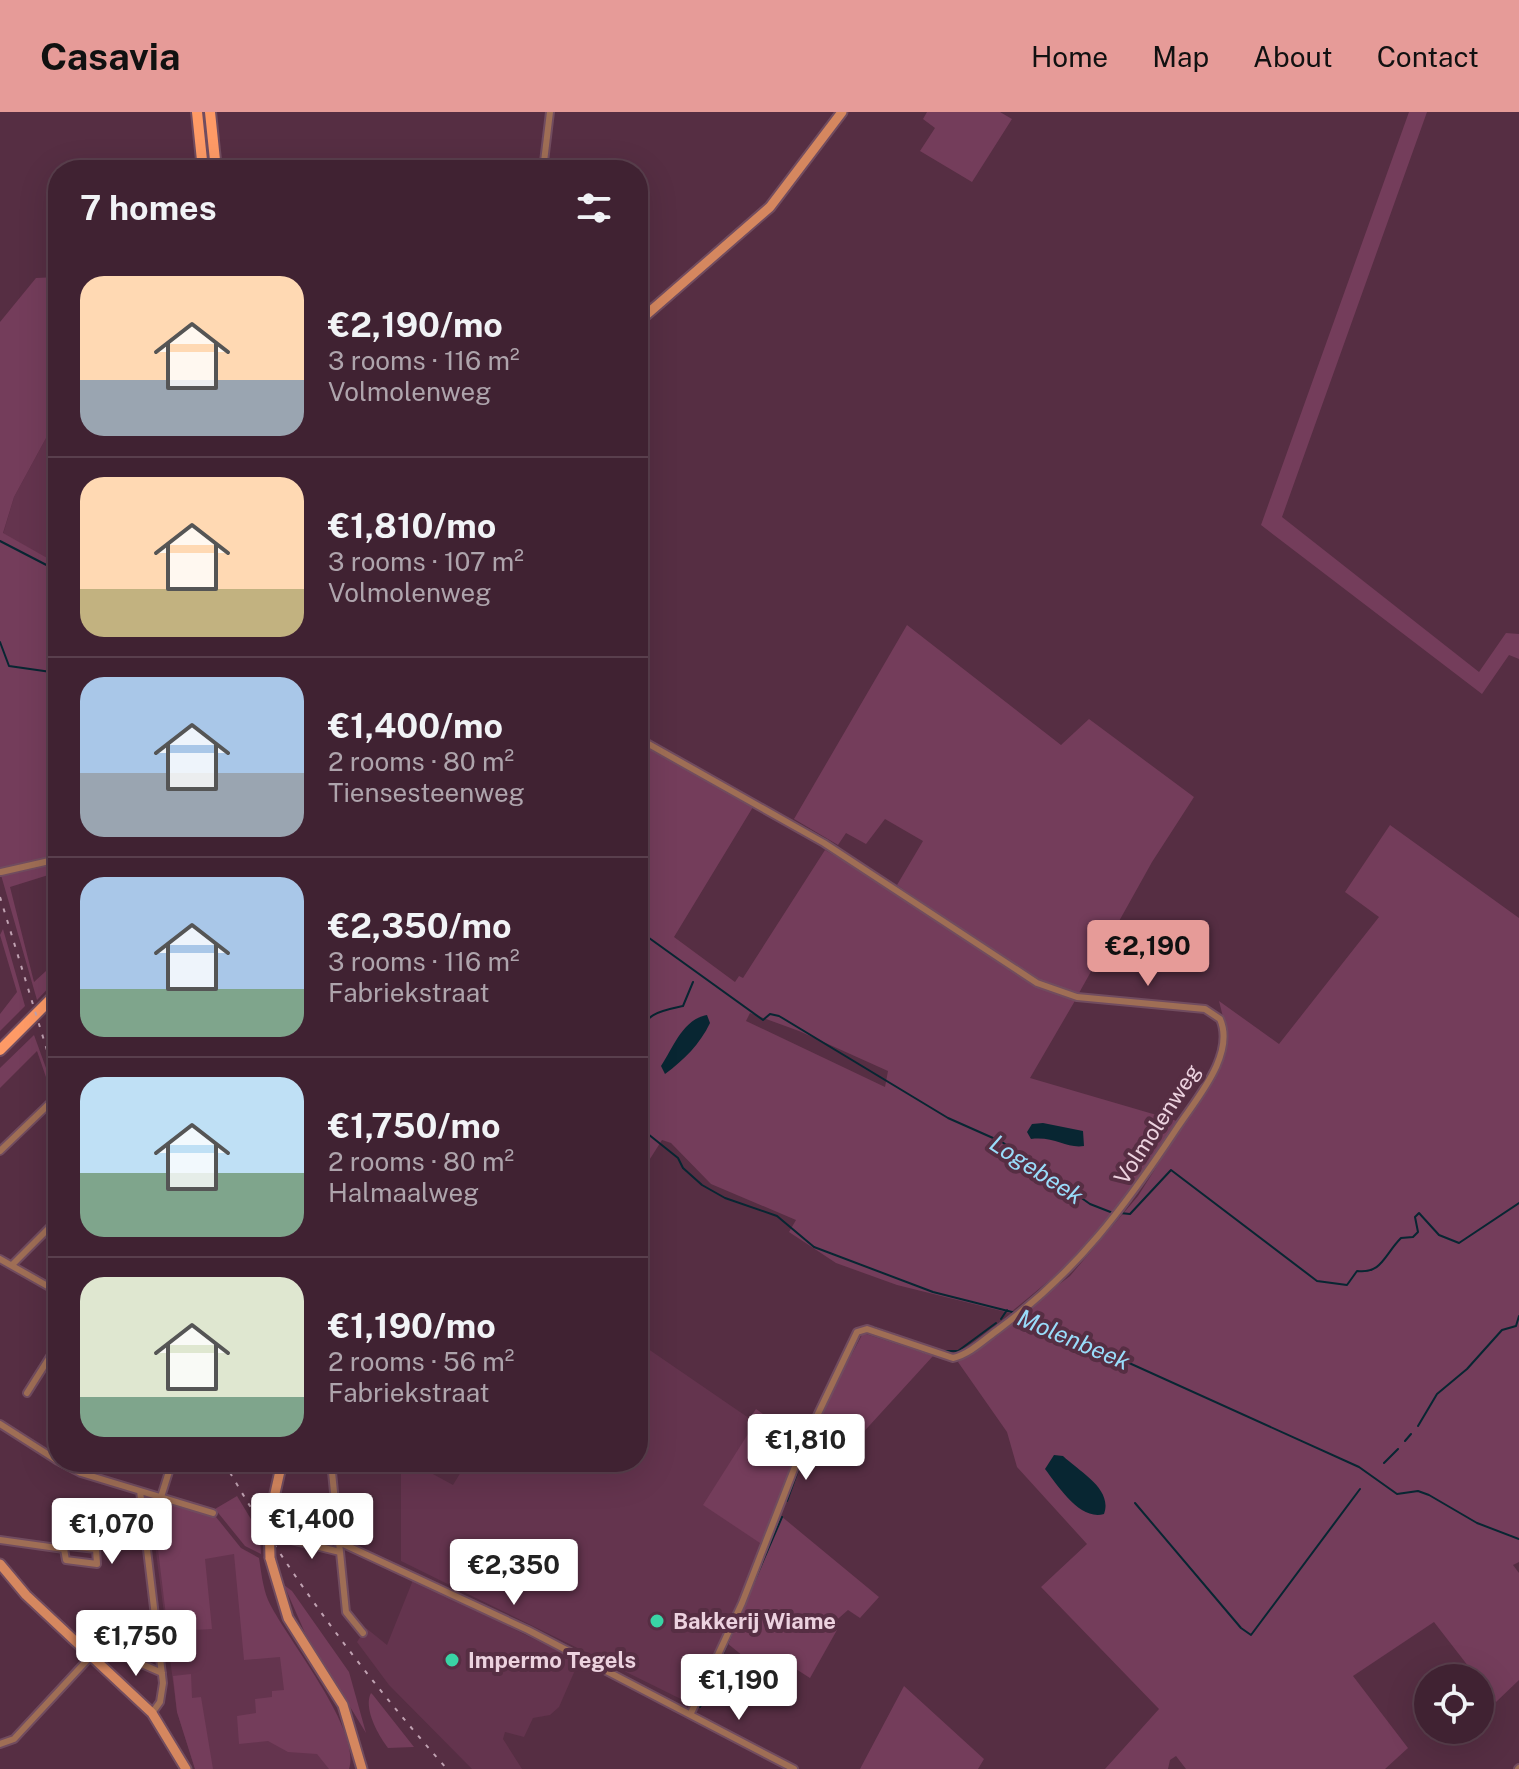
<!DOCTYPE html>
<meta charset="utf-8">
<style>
body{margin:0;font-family:"Public Sans",sans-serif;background:#4b2f3e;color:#f1f3f6;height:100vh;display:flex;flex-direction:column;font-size:30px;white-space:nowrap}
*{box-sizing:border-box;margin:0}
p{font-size:26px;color:#aea4ac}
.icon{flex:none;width:44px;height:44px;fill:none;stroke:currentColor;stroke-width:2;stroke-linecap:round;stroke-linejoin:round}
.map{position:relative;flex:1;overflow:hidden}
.side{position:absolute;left:48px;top:48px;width:600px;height:1312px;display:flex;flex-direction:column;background:#402232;border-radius:32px;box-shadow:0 8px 32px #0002,0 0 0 2px #593f4d}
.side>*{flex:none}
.buttons{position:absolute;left:1414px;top:1552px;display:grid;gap:16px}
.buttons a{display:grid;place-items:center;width:80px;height:80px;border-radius:50%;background:#402232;box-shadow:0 8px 32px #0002,0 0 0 2px #593f4d;font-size:40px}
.price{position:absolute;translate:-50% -68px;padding:0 18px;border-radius:8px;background:#fff;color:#222;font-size:26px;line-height:52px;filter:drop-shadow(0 2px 4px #0008)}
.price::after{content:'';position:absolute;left:50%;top:48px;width:24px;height:18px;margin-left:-12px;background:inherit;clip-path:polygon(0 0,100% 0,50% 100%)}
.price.current{background:#e69b98;color:#111}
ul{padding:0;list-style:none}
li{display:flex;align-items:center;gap:24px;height:200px;padding:0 32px}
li+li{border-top:2px solid #593f4d}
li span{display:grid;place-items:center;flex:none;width:224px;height:160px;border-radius:24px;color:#555}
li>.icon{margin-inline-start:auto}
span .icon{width:96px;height:96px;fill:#fffc;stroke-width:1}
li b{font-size:34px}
h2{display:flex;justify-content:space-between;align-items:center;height:96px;padding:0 32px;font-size:34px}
header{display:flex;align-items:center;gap:48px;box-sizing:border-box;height:112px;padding:0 40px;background:#e69b98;color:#111}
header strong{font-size:38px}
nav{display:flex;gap:44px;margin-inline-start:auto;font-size:28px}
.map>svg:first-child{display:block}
</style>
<header>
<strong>Casavia</strong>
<nav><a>Home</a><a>Map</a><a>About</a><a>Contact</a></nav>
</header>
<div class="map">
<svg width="1519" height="1657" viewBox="0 0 1519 1657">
<rect width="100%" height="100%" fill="#562e43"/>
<path fill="#64344e" d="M58,304V452L3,422L14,385Z
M638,1230L756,1311L763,1433L691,1592L401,1449V1350H411L453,1373L467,1350H638Z
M176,1407H215L348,1657H195L177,1600L152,1410Z
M413,1468L579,1549L559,1595L550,1603L533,1606L524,1625L505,1620L503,1627L522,1657H472L389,1573L357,1530L366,1516L387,1533Z"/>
<path fill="#743d5b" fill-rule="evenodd" d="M927,0H1000L1012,7L972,70L920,39L935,16L923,7Z
M1409,0H1427L1282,405L1479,560L1506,521L1519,522V547L1509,543L1482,582L1261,413Z
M58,165V304L14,385L3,421L58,452V480L49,496L58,501V745L0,756V210L36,166Z
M907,513L1061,633L1089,607L1194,685L1152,750L1079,881L1051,875L1034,866L897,773L923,729L885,707L866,732L846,721L838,733L794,707Z
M638,628L753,695L674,825L735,870L739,864L743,866L825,738L904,784L1030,871L1076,887L1030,966L1177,1009L1120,1098L1080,1143L1010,1201L897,1173L836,1151L789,1120L796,1108L711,1072L671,1031L662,1028L648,1050L638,1042ZM750,901L799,919L888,959L885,975L746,909Z
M1390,713L1519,806V1450L1513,1453L1519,1461V1568L1496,1590L1434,1510L1353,1564L1408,1636L1385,1657H1186L1176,1644L1170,1648L1168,1657H1105L1159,1597L1041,1475L1087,1432L1017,1355L1007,1320L958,1250L1070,1164L1138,1084L1219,956L1227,921L1219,889L1279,932L1379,805L1345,780Z
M58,750V760L10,775L34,870L58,848V866L37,888L1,763Z
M3,817L25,894L0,919V902L17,880L0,823Z
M34,923L58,989V1000L37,939L0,976V956Z
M863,1221L933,1244L859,1325L820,1303Z
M756,1297L802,1330L763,1433L703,1393L755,1311L750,1306Z
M237,1384L260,1422L261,1442L245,1434L215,1397Z
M155,1385L216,1405L241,1436L259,1446C261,1459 263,1476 268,1488C286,1527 362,1617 349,1657H329L317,1642L288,1640L268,1629L239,1632L237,1604L256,1601L255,1587L272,1585V1579L284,1578L280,1545L244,1548L234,1442L205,1447L212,1517L194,1518L193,1509L167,1512L154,1404L149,1393L151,1386Z
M781,1404L879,1485L860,1506L848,1498L831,1513L837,1518L810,1566L788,1552L765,1574L754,1566L760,1558L727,1531Z
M284,1473L292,1479L349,1560L366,1621L305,1521Z
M191,1562L192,1586L201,1585L213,1657H195L177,1600L173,1564Z
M904,1574L984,1647L978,1657H860Z
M371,1581L373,1583L414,1635L388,1636C378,1623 363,1596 371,1581Z"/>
<path fill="#082632" d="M707,903L710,911C700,932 684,948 665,962L661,954C673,936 683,907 707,903Z
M1043,1011L1083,1019L1084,1034C1067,1037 1055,1024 1031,1027L1027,1020L1032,1012Z
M1054,1343L1063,1344C1080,1360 1113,1377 1104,1402C1080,1409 1058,1374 1045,1357Z"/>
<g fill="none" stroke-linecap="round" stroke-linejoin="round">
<path stroke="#082632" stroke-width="2" d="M0,429L58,459
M0,530L9,554L58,561
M638,818L763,908L770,902L779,904L948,1006L1002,1030L1090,1092L1113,1101
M638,925C645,901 660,899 683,894L693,870
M638,1014L678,1046L683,1056L702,1073L725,1086L777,1104L814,1135L933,1180L1016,1201
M1120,1101L1130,1102L1171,1058L1317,1169L1347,1173L1357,1159C1382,1162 1384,1143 1401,1126L1413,1125L1418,1120L1415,1105L1419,1101L1439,1123L1459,1131L1519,1091
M1023,1203L1359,1355L1397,1382L1418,1379L1429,1383L1477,1411L1519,1427
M1001,1207L1007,1198
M873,1215L898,1224
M942,1239H958L996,1211
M1418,1314L1437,1282L1467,1257L1502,1218L1516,1214L1519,1204
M1405,1329L1411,1322
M1384,1351L1398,1337
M787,1389L808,1331L849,1243
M1135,1391L1241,1516L1251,1523L1360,1377
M700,1595L782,1405"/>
<defs>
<path id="street" d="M543,58L550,0
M638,626L824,731L1037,871L1077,885L1205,897L1220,907C1236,943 1195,988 1177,1016C1124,1096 1077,1159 999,1217C985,1227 970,1242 953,1246L867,1217L857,1220L805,1329L742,1491L691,1601
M1,760L58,747
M0,1039L50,991
M0,1147L58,1180
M12,1153L58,1107
M27,1281L58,1232
M0,1312L58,1349
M60,1350L81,1361L213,1401
M331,1350L346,1500L363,1521
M140,1379L163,1571L160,1590L152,1601
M161,1385L172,1350
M0,1428L64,1437L69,1434L96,1437L97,1452L66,1448L64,1437
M291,1428L340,1440
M339,1430L528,1518L794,1657
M121,1543L162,1561
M0,1632L14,1627L91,1544
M1518,1657L1519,1656"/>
<path id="secondary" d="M638,210L770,95L842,0
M269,1408L282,1350
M270,1446L288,1506L343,1593L362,1657
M0,1452L26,1483L152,1601L186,1657"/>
<path id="primary" d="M197,0L203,58
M210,0L216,58
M0,938L58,880"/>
</defs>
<use href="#street" stroke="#714c5f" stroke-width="10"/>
<use href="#secondary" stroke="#714c5f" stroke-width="13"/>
<use href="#primary" stroke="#714c5f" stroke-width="14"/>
<use href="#street" stroke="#9f6e55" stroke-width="6"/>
<use href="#secondary" stroke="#d5875f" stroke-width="9"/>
<use href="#primary" stroke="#fe9a66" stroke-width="10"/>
<path stroke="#c0a2b2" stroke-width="2" stroke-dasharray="4 8" stroke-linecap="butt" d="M0,785L58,974
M224,1350C287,1461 363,1562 447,1657"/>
<defs>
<path id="secondary-bridge" d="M269,1408L270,1446"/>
</defs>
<use href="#secondary-bridge" stroke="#714c5f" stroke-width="13" stroke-linecap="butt"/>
<use href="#secondary-bridge" stroke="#d5875f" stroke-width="9"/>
</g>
<g fill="#39d4a5" stroke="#562e43" stroke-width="3">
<circle cx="657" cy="1509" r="8"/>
<circle cx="452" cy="1548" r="8"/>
</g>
<g text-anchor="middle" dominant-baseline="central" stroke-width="8" stroke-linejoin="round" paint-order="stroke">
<g font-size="22" fill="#ecd2df" stroke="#562e43">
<text transform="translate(1157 1012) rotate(-57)">Volmolenweg</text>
</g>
<g font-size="22" font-weight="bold" fill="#ecd2df" stroke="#562e43" text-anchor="start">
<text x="673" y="1509">Bakkerij Wiame</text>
<text x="468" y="1548">Impermo Tegels</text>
</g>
<g font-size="24" font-style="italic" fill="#99dcfa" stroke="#562e43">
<text transform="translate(1037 1057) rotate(33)">Logebeek</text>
<text transform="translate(1074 1227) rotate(23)">Molenbeek</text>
</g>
</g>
</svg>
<div class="buttons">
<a><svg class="icon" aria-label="locate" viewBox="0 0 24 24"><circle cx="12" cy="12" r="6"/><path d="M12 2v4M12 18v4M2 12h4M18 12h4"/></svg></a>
</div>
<b class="price current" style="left:1148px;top:876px">€2,190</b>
<b class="price" style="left:806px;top:1370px">€1,810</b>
<b class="price" style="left:312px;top:1449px">€1,400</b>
<b class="price" style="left:112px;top:1454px">€1,070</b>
<b class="price" style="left:514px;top:1495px">€2,350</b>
<b class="price" style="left:136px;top:1566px">€1,750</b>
<b class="price" style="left:739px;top:1610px">€1,190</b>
<section class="side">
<h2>7 homes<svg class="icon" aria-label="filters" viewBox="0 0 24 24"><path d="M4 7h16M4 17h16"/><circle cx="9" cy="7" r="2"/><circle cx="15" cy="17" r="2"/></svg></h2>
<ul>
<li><span style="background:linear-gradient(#ffd9b3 65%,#9aa5b1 0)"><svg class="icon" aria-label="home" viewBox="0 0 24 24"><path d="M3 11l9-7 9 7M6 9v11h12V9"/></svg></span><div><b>€2,190/mo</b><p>3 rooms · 116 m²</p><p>Volmolenweg</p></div></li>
<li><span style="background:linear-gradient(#ffd9b3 70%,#c2b280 0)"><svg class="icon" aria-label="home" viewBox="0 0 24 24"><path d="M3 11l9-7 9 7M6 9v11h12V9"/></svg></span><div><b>€1,810/mo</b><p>3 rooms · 107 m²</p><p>Volmolenweg</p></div></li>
<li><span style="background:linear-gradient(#a9c7e8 60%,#9aa5b1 0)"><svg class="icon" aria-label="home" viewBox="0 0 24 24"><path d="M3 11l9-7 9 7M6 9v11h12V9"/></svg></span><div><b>€1,400/mo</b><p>2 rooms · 80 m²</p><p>Tiensesteenweg</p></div></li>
<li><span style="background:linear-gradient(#a9c7e8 70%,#7fa58c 0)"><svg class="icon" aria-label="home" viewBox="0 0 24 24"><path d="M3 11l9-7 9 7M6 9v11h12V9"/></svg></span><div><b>€2,350/mo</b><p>3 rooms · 116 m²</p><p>Fabriekstraat</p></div></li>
<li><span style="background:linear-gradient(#bfe0f5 60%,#7fa58c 0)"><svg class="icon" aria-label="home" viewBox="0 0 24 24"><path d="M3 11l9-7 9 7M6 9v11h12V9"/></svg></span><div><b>€1,750/mo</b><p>2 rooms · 80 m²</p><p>Halmaalweg</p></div></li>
<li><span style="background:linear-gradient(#dfe7d0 75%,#7fa58c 0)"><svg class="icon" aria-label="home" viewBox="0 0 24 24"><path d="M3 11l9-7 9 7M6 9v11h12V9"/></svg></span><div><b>€1,190/mo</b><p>2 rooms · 56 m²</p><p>Fabriekstraat</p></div></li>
</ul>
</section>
</div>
